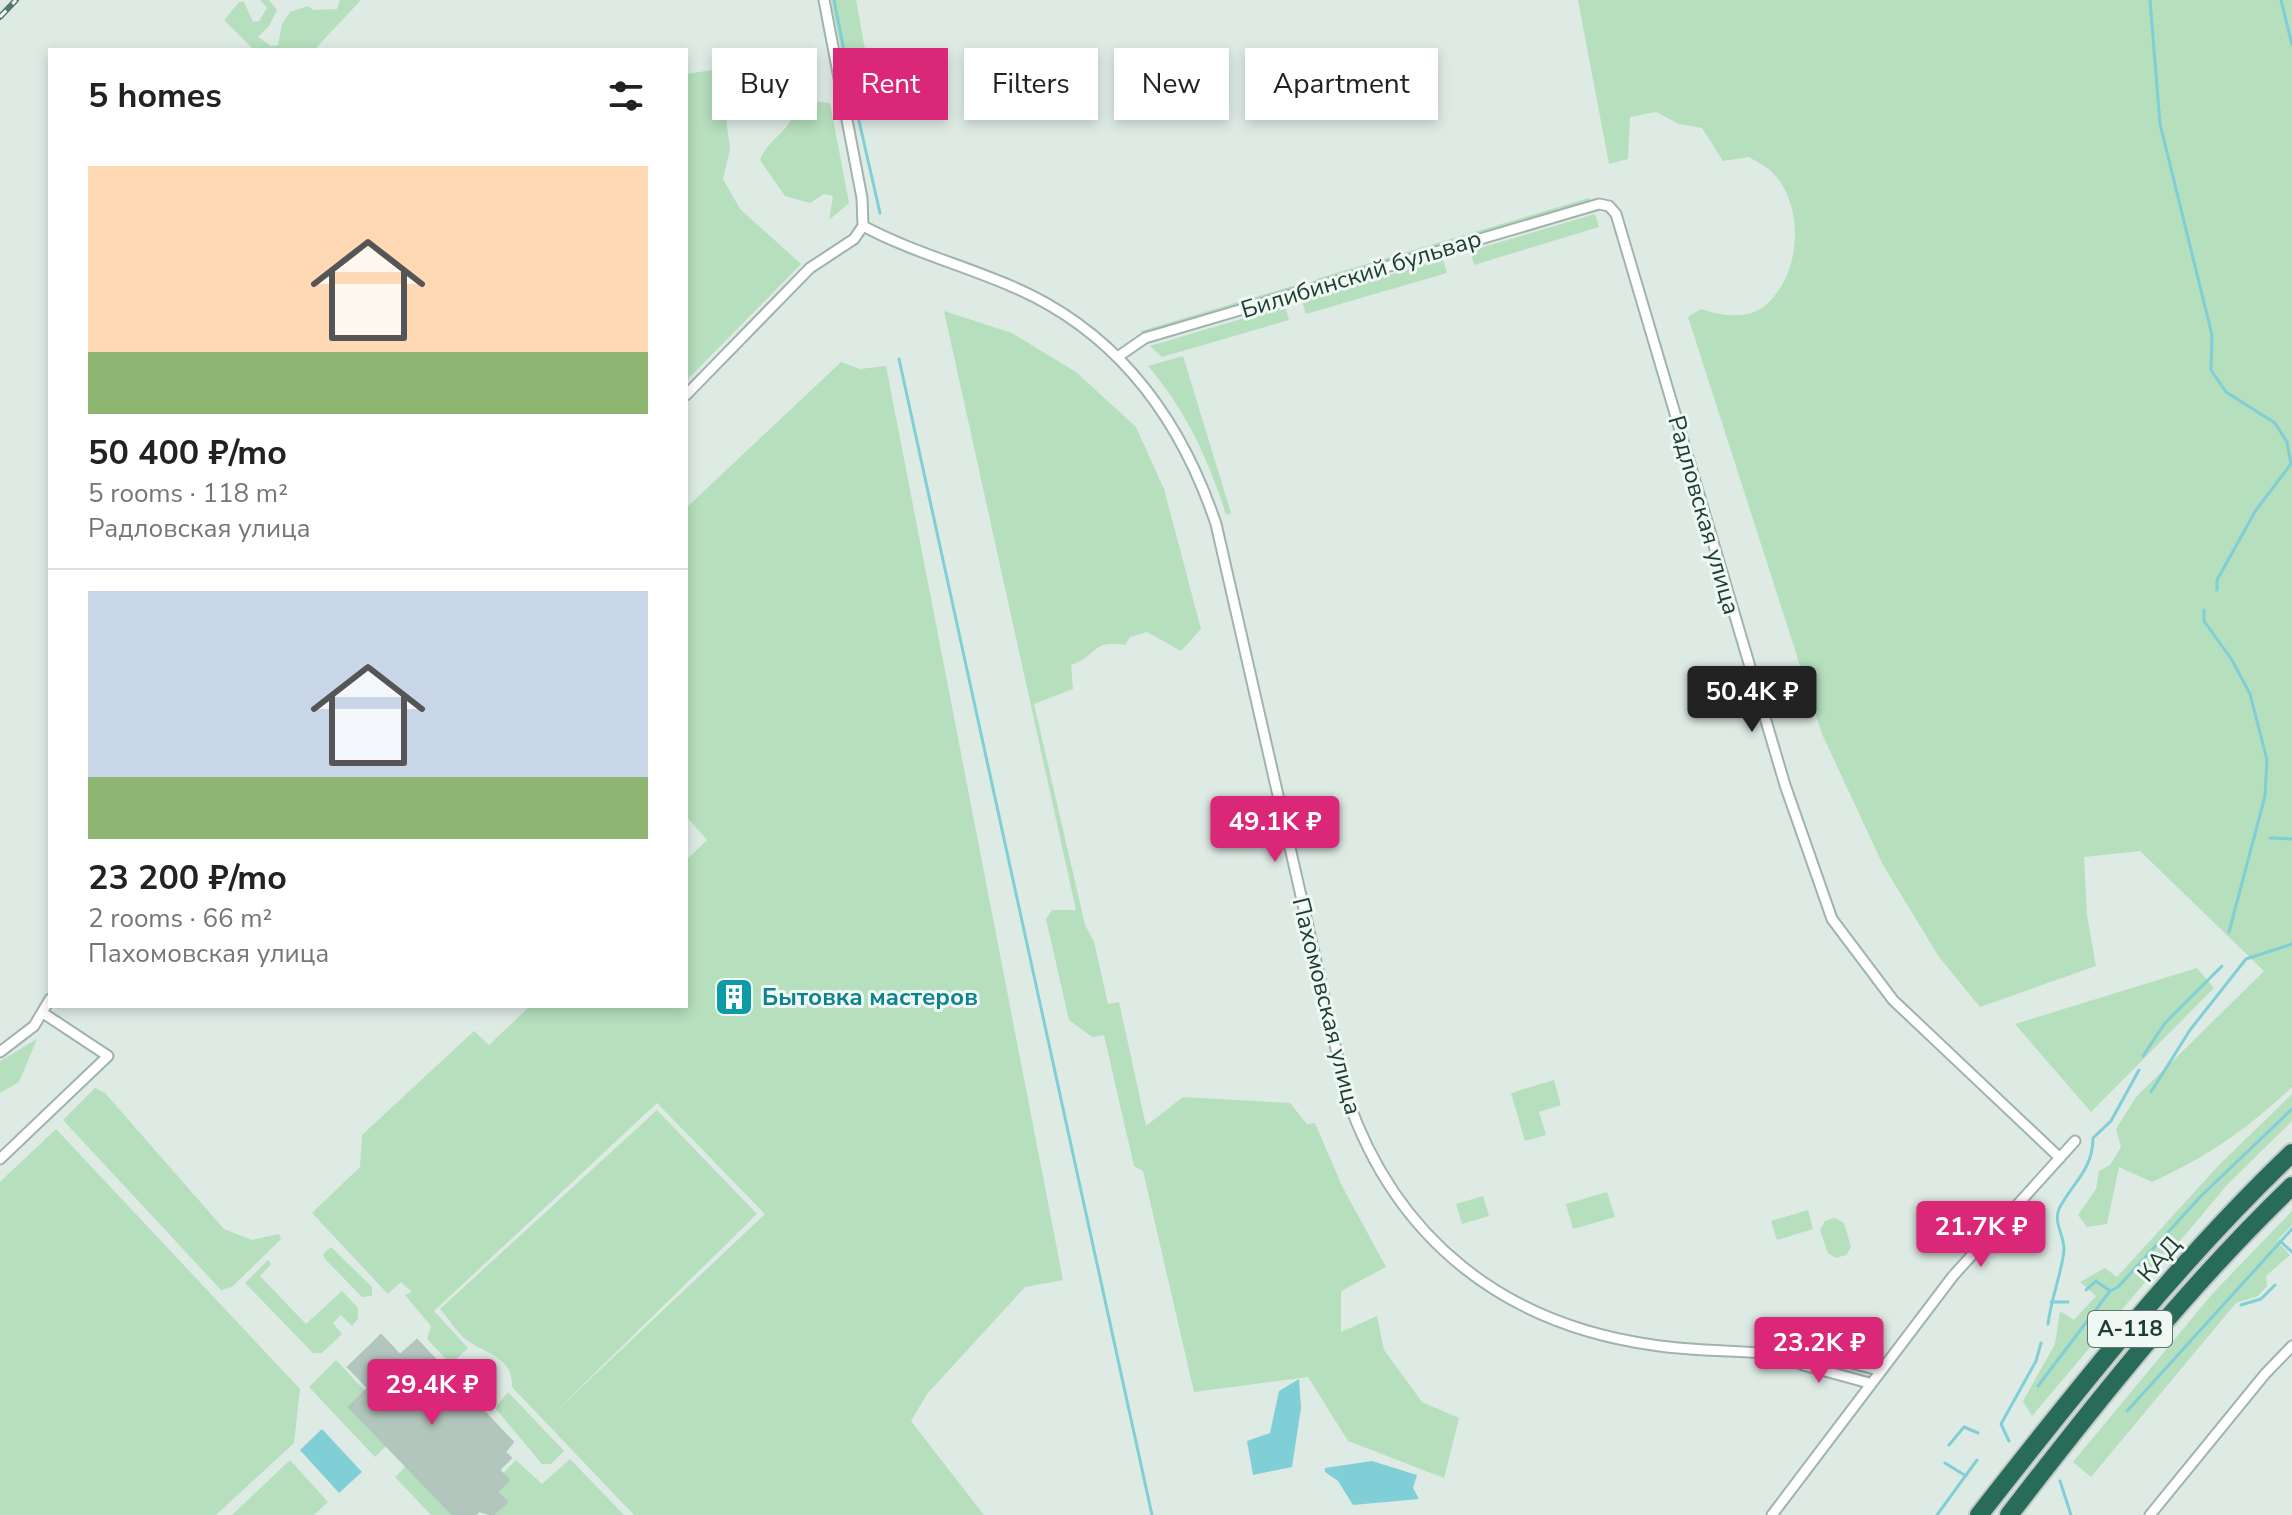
<!DOCTYPE html>
<meta charset="utf-8">
<style>
body{margin:0;font-family:"Nunito Sans",sans-serif;background:#f6f6f6;color:#222;height:100vh;display:flex;flex-direction:column;font-size:30px;white-space:nowrap}
*{box-sizing:border-box;margin:0}
p{font-size:26px;color:#767676}
.icon{flex:none;width:44px;height:44px;fill:none;stroke:currentColor;stroke-width:2;stroke-linecap:round;stroke-linejoin:round}
.map{position:relative;flex:1;overflow:hidden}
.drawer{position:absolute;left:48px;top:48px;width:640px;height:960px;display:flex;flex-direction:column;background:#fff;border-radius:0px;box-shadow:0 4px 12px #0003}
.drawer>*{flex:none}
.top-card{position:absolute;left:712px;top:48px;width:760px;height:72px;display:flex;gap:16px}
.price{position:absolute;translate:-50% -68px;padding:0 18px;border-radius:8px;background:#db2777;color:#fff;font-size:26px;line-height:52px;filter:drop-shadow(0 2px 4px #0008)}
.price::after{content:'';position:absolute;left:50%;top:48px;width:24px;height:18px;margin-left:-12px;background:inherit;clip-path:polygon(0 0,100% 0,50% 100%)}
.price.on{background:#222;color:#fff}
ul{padding:0;list-style:none}
li{display:grid;align-content:center;gap:16px;height:424px;padding:0 40px}
li+li{border-top:2px solid #e0e0e0}
li span{display:grid;place-items:center;height:248px;border-radius:0px;color:#555}
li>.icon{margin-inline-start:auto}
span .icon{width:144px;height:144px;fill:#fffc;stroke-width:1}
li b{font-size:34px}
h2{display:flex;justify-content:space-between;align-items:center;height:96px;padding:0 40px;font-size:34px}
.tag{padding:0 28px;border-radius:0px;background:#fff;box-shadow:0 4px 12px #0003;font-size:28px;line-height:72px}
.tag.on{background:#db2777;color:#fff}
.map>svg:first-child{display:block}
</style>
<div class="map">
<svg width="2292" height="1515" viewBox="0 0 2292 1515">
<rect width="100%" height="100%" fill="#deebe5"/>
<path fill="#b5dfbd" d="M260,0H269L277,10L269,26L258,37L271,46L278,45L282,24L290,12L308,6L313,10L337,9L340,0H361L314,50H254L224,20L239,2H244L253,22L259,21L267,8Z
M831,0H856L871,83L848,86Z
M1578,0H2292V1087C2246,1130 2210,1155 2152,1182L2119,1167L2107,1224L2087,1227L2078,1215L2096,1189L2099,1171L2110,1165L2121,1147L2116,1129L2136,1097L2264,971L2140,851L2084,857L2087,915L2096,966L1980,1007L1939,957L1883,865L1822,734L1688,317L1701,309C1722,316 1748,320 1766,305C1801,274 1805,208 1774,174C1768,167 1757,162 1749,157L1723,161L1702,128L1679,124L1656,112L1630,117L1628,159L1609,164Z
M713,70L715,77L802,85L777,106L726,118L730,149L723,179L740,209L801,264L686,381V74Z
M811,101L830,103L849,203L829,220L833,196L824,194L810,203L785,196L760,160C768,138 792,131 796,107Z
M1589,198L1590,201L1321,281L1316,279Z
M1595,214L1599,227L1474,265L1470,251Z
M1443,259L1447,273L1306,314L1302,301Z
M1306,282L1303,286L1142,334L1141,331Z
M1285,306L1289,320L1162,357L1150,346Z
M944,311L1012,333L1076,372L1136,427L1164,489L1201,629L1181,651L1147,632L1130,637L1125,645C1091,639 1097,657 1071,665L1073,689L1034,704L1085,925L1094,942L1108,1004L1119,1002L1146,1126L1183,1097L1290,1103L1307,1124L1315,1123L1342,1186L1386,1267L1341,1291V1332L1377,1316L1384,1350L1422,1402L1459,1418L1444,1478L1348,1441L1308,1377L1194,1392L1143,1171L1134,1166L1104,1035L1092,1037L1069,1020L1046,919L1052,910H1076Z
M1183,356L1231,513L1226,515C1209,460 1185,409 1148,366Z
M841,362L860,369L886,366L1063,1280L1025,1287L927,1394L911,1421L984,1515H634L512,1387C513,1358 488,1354 471,1343C459,1336 449,1319 440,1309L657,1110L757,1214L550,1417L765,1214L657,1103L434,1311L468,1348L451,1364L427,1339L431,1326L405,1295L412,1292L401,1282L388,1294L312,1213L360,1167L362,1135L474,1031L489,1045L530,1006H686V860L707,840L686,816V508Z
M2197,968L2214,988L2091,1112L2015,1024Z
M37,1039L19,1082L0,1093V1061Z
M1554,1080L1561,1105L1539,1112L1546,1135L1525,1141L1511,1093Z
M95,1088L105,1093L224,1229L252,1240L279,1234L281,1239L232,1287L221,1290L63,1120Z
M2292,1094V1121L2228,1184L2032,1416L2023,1401L2055,1344L2060,1311L2074,1320L2096,1296L2080,1282L2105,1268L2117,1277L2219,1165Z
M56,1129L300,1389L294,1443L216,1515H0V1182Z
M1607,1192L1615,1217L1573,1229L1566,1204Z
M1483,1196L1489,1216L1462,1224L1456,1204Z
M1808,1210L1813,1229L1777,1240L1771,1221Z
M2292,1211V1225L2277,1241L2290,1255L2266,1276L2267,1286L2258,1296L2236,1303L2091,1477L2073,1462L2213,1293Z
M1835,1218L1844,1223L1851,1247L1846,1255L1836,1258L1828,1253L1820,1230L1825,1221Z
M331,1247L372,1287V1296L362,1297L325,1259L323,1254Z
M268,1260L271,1264L260,1276L306,1324L342,1291L358,1308V1319L352,1326L341,1315L333,1323L342,1334L322,1353H313L245,1283Z
M336,1360L365,1391L349,1407L387,1445L375,1457L309,1387Z
M508,1392L564,1451L551,1464H542L495,1408Z
M570,1459L624,1515H493L506,1502L497,1492L508,1481L502,1474L516,1460L542,1484Z
M290,1460L328,1502L314,1515H232Z
M406,1466L453,1515H431L395,1477Z"/>
<path fill="#80ced6" d="M1299,1379L1301,1408L1292,1467L1253,1475L1247,1441L1270,1433L1279,1391Z
M322,1429L362,1472L339,1493L300,1450Z
M1372,1461L1417,1475L1413,1488L1419,1499L1353,1505L1338,1481L1325,1472V1468Z"/>
<g fill="none" stroke-linecap="round" stroke-linejoin="round">
<path stroke="#80ced6" stroke-width="3" d="M834,0L850,81
M2150,0L2160,124L2212,335L2211,370L2226,392L2275,423L2287,442L2291,464L2256,510L2217,580V590
M2281,0L2292,45
M854,99L880,213
M899,359L1152,1515
M2204,610V621L2232,660L2250,694L2267,760L2265,796L2229,932
M2270,838L2292,839
M2143,1056L2165,1023L2222,966
M2151,1092L2190,1030L2246,959L2292,944
M2280,1241L2292,1252
M2086,1290L2096,1281L2110,1291
M2051,1302H2068
M2241,1305L2261,1299L2275,1285
M2048,1324C2051,1299 2061,1275 2064,1251C2065,1236 2053,1223 2059,1209C2072,1183 2093,1170 2093,1138L2111,1121L2139,1070
M2038,1386L2110,1291L2118,1287L2201,1196L2292,1109
M2127,1411L2292,1229
M2009,1441L2001,1424L2036,1361L2041,1343
M1949,1445L1964,1427L1978,1433
M1945,1463L1966,1476
M2060,1481L2071,1515
M1937,1515L1977,1460"/>
</g>
<path fill="#b3c6bd" stroke="#b0c5bb" stroke-width="2" d="M381,1335L400,1355L417,1340L453,1378L449,1382L474,1406L476,1403L513,1442L505,1452L511,1458L499,1470L509,1480L497,1492L507,1502L493,1515L479,1511L475,1515H453L349,1407L368,1388L348,1367Z"/>
<g fill="none" stroke-linecap="round" stroke-linejoin="round">
<defs>
<path id="street" d="M863,226C910,251 962,265 1011,286C1117,331 1180,417 1216,524L1347,1097C1396,1239 1503,1324 1653,1345C1697,1352 1742,1350 1787,1355L1806,1351L1878,1370
M1119,356L1145,338L1599,204L1609,206L1616,214L1785,785L1832,919L1893,1000L2060,1158
M686,395L810,268L854,239L863,226L862,198L824,0
M0,1052L34,1026L50,999
M0,1159L108,1056L43,1013
M1787,1355L1803,1365L1869,1383
M1772,1515L1953,1276L2075,1141
M2150,1515L2265,1374L2292,1346"/>
<path id="highway" d="M1979,1515C2077,1390 2177,1263 2292,1153
M2009,1515C2097,1401 2188,1286 2292,1186"/>
</defs>
<use href="#street" stroke="#a1b3ac" stroke-width="13"/>
<use href="#highway" stroke="#c0c8c6" stroke-width="22"/>
<use href="#street" stroke="#fff" stroke-width="9"/>
<use href="#highway" stroke="#286b59" stroke-width="18"/>
<defs>
<path id="rail" d="M0,17L16,0"/>
</defs>
<use href="#rail" stroke="#58786e" stroke-width="6"/>
<use href="#rail" stroke="#eff8f3" stroke-width="3" stroke-dasharray="9" stroke-linecap="butt"/>
</g>
<defs>
<symbol id="building-square" viewBox="-11 -11 22 22"><rect x="-9" y="-9" width="18" height="18" rx="4" fill="#0f9aa8" stroke="#eff8f3"/><path d="M-4-6H4V6H1V3H-1V6H-4ZM-2.5-4.3h1.7v1.8h-1.7ZM.8-4.3h1.7v1.8H.8ZM-2.5-1h1.7V.8h-1.7ZM.8-1h1.7V.8H.8Z" fill="#fff"/></symbol>
</defs>
<g fill-rule="evenodd">
<use href="#building-square" x="712" y="975" width="44" height="44"/>
</g>
<g text-anchor="middle" dominant-baseline="central" stroke-width="6" stroke-linejoin="round" paint-order="stroke">
<rect fill="#eff8f3" stroke="#5d746c" stroke-width="2" x="2088" y="1311" width="84" height="36" rx="6"/>
<g font-size="22" font-weight="bold" fill="#1e3c32">
<text x="2130" y="1329">А-118</text>
</g>
<g font-size="24" fill="#1e3c32" stroke="#eff8f3">
<text transform="translate(1361 274) rotate(-17)">Билибинский бульвар</text>
<text transform="translate(1704 515) rotate(74)">Радловская улица</text>
<text transform="translate(1327 1006) rotate(76)">Пахомовская улица</text>
<text transform="translate(2159 1259) rotate(-49)">КАД</text>
</g>
<g font-size="24" font-weight="bold" fill="#0d838f" stroke="#eff8f3" text-anchor="start">
<text x="762" y="997">Бытовка мастеров</text>
</g>
</g>
</svg>
<b class="price on" style="left:1752px;top:734px">50.4K ₽</b>
<b class="price" style="left:1275px;top:864px">49.1K ₽</b>
<b class="price" style="left:1981px;top:1269px">21.7K ₽</b>
<b class="price" style="left:1819px;top:1385px">23.2K ₽</b>
<b class="price" style="left:432px;top:1427px">29.4K ₽</b>
<div class="top-card">
<a class="tag">Buy</a>
<a class="tag on">Rent</a>
<a class="tag">Filters</a>
<a class="tag">New</a>
<a class="tag">Apartment</a>
</div>
<section class="drawer">
<h2>5 homes<svg class="icon" aria-label="filters" viewBox="0 0 24 24"><path d="M4 7h16M4 17h16"/><circle cx="9" cy="7" r="2"/><circle cx="15" cy="17" r="2"/></svg></h2>
<ul>
<li><span style="background:linear-gradient(#ffd9b3 75%,#8fb573 0)"><svg class="icon" aria-label="home" viewBox="0 0 24 24"><path d="M3 11l9-7 9 7M6 9v11h12V9"/></svg></span><div><b>50 400 ₽/mo</b><p>5 rooms · 118 m²</p><p>Радловская улица</p></div></li>
<li><span style="background:linear-gradient(#c9d6e8 75%,#8fb573 0)"><svg class="icon" aria-label="home" viewBox="0 0 24 24"><path d="M3 11l9-7 9 7M6 9v11h12V9"/></svg></span><div><b>23 200 ₽/mo</b><p>2 rooms · 66 m²</p><p>Пахомовская улица</p></div></li>
</ul>
</section>
</div>
